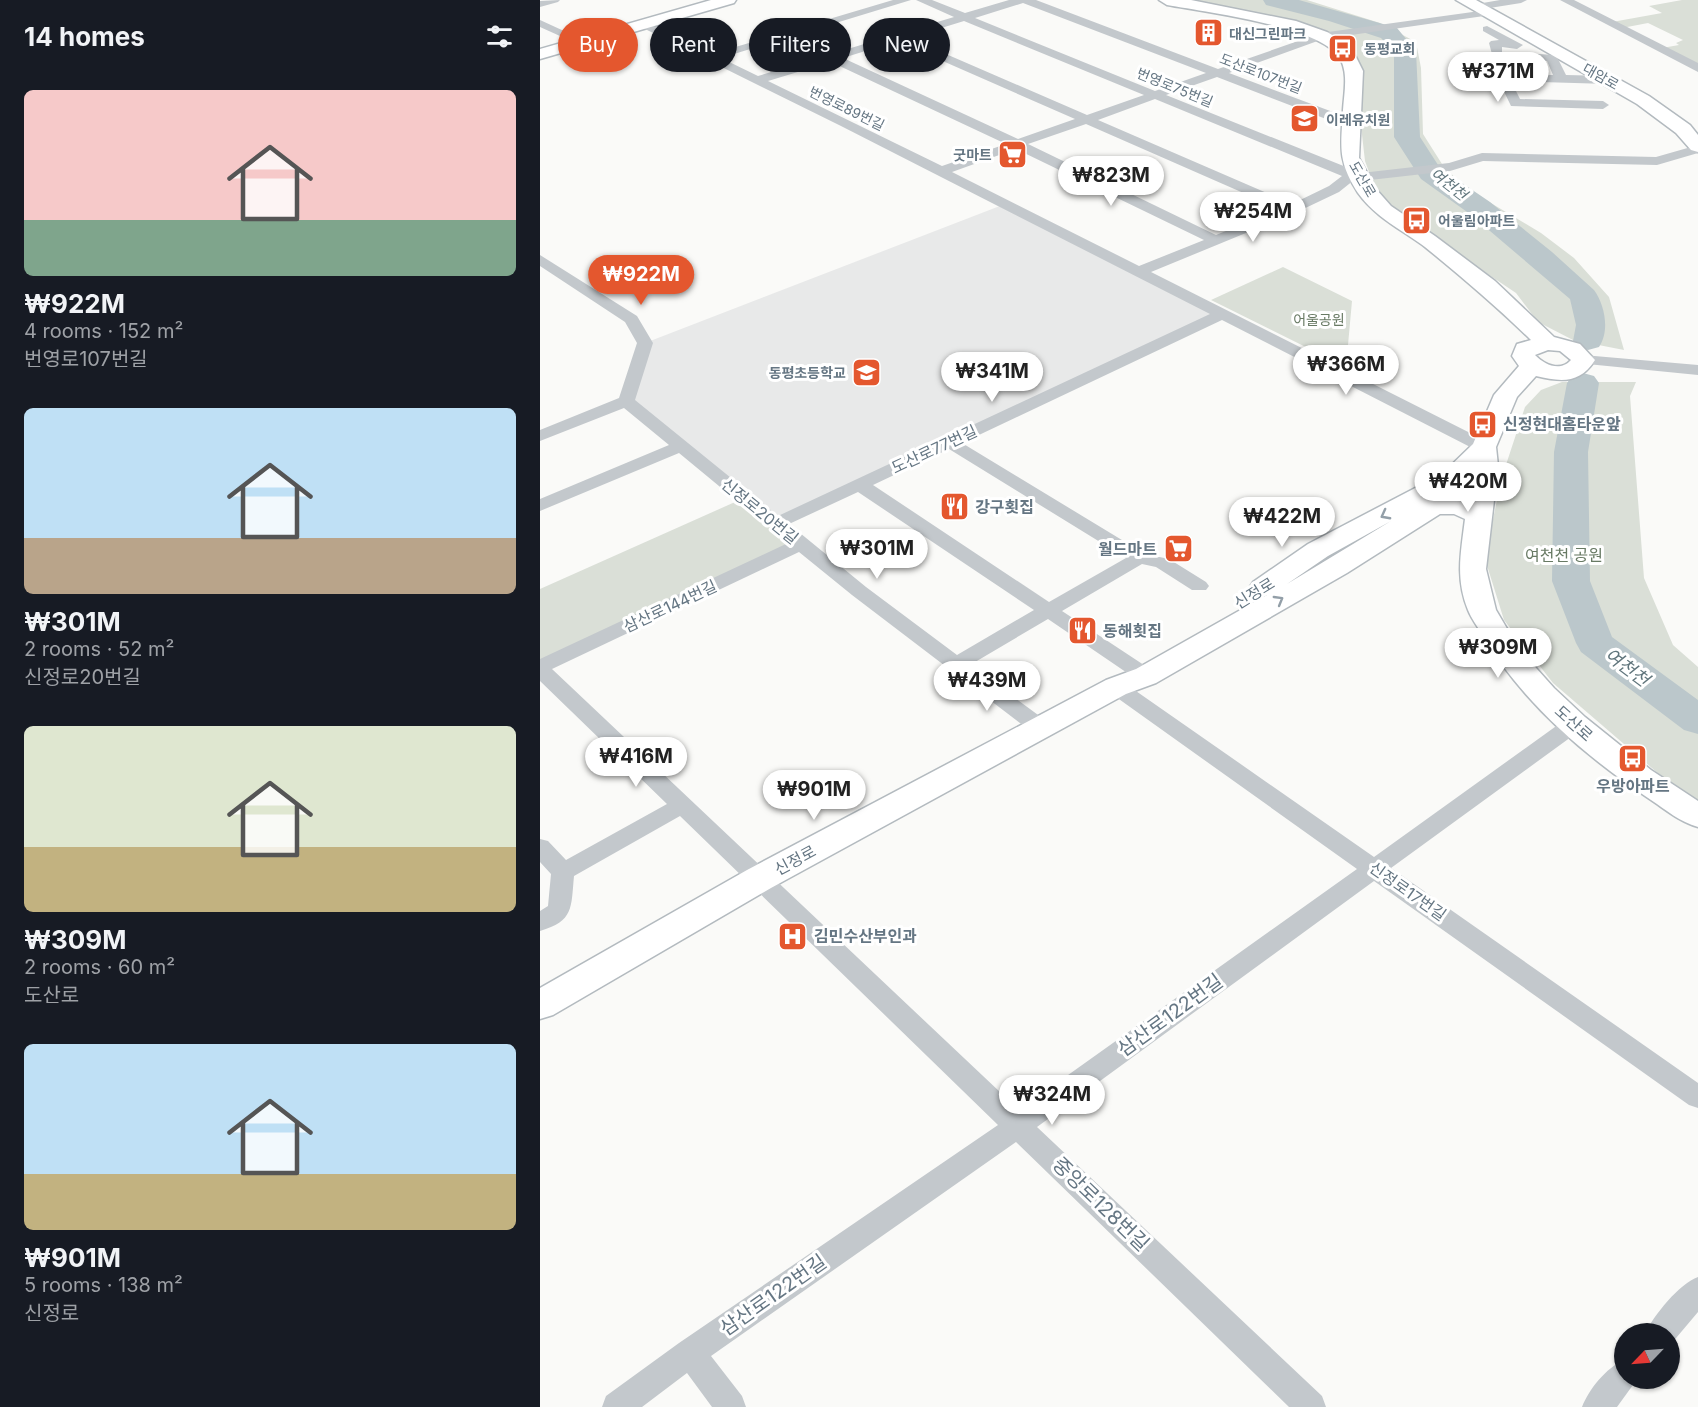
<!DOCTYPE html>
<meta charset="utf-8">
<style>
body{margin:0;font-family:Inter,"Noto Sans KR",sans-serif;background:#20242c;color:#f1f3f6;height:100vh;display:flex;flex-direction:column;font-size:22px;white-space:nowrap}
*{box-sizing:border-box;margin:0}
p{font-size:20px;color:#9ea1a6}
.icon{flex:none;width:33px;height:33px;fill:none;stroke:currentColor;stroke-width:2;stroke-linecap:round;stroke-linejoin:round}
.map{position:relative;flex:1;overflow:hidden}
.side{display:flex;flex-direction:column;background:#171b24;width:540px}
.side>*{flex:none}
.hud{position:absolute;left:18px;top:18px;width:570px;height:54px;display:flex;gap:12px}
.needle{width:39px;rotate:245deg}
.fabs{position:absolute;left:1074px;top:1323px;display:grid;gap:12px}
.fabs a{display:grid;place-items:center;width:66px;height:66px;border-radius:50%;background:#171b24;box-shadow:0 2px 4px #0004;font-size:30px}
.price{position:absolute;translate:-50% -51px;padding:0 14px;border-radius:21px;background:#fff;color:#222;font-size:20px;line-height:39px;filter:drop-shadow(0 2px 3px #0008)}
.price::after{content:'';position:absolute;left:50%;top:36px;width:18px;height:14px;margin-left:-9px;background:inherit;clip-path:polygon(0 0,100% 0,50% 100%)}
.price.current{background:#e4572e;color:#fff}
ul{padding:0;list-style:none}
li{display:grid;align-content:center;gap:12px;height:318px;padding:0 24px}
li span{display:grid;place-items:center;height:186px;border-radius:9px;color:#555}
li>.icon{margin-inline-start:auto}
span .icon{width:108px;height:108px;fill:#fffc;stroke-width:1}
li b{font-size:26px}
h2{display:flex;justify-content:space-between;align-items:center;height:72px;padding:0 24px;font-size:26px}
.chip{padding:0 21px;border-radius:27px;background:#171b24;box-shadow:0 2px 4px #0004;font-size:21px;line-height:54px}
.chip.current{background:#e4572e;color:#fff}
main{display:flex;flex:1;min-height:0}
.map>svg:first-child{display:block}
</style>
<main>
<section class="side">
<h2>14 homes<svg class="icon" aria-label="filters" viewBox="0 0 24 24"><path d="M4 7h16M4 17h16"/><circle cx="9" cy="7" r="2"/><circle cx="15" cy="17" r="2"/></svg></h2>
<ul>
<li><span style="background:linear-gradient(#f6c9c9 70%,#7fa58c 0)"><svg class="icon" aria-label="home" viewBox="0 0 24 24"><path d="M3 11l9-7 9 7M6 9v11h12V9"/></svg></span><div><b>₩922M</b><p>4 rooms · 152 m²</p><p>번영로107번길</p></div></li>
<li><span style="background:linear-gradient(#bfe0f5 70%,#b9a48a 0)"><svg class="icon" aria-label="home" viewBox="0 0 24 24"><path d="M3 11l9-7 9 7M6 9v11h12V9"/></svg></span><div><b>₩301M</b><p>2 rooms · 52 m²</p><p>신정로20번길</p></div></li>
<li><span style="background:linear-gradient(#dfe7d0 65%,#c2b280 0)"><svg class="icon" aria-label="home" viewBox="0 0 24 24"><path d="M3 11l9-7 9 7M6 9v11h12V9"/></svg></span><div><b>₩309M</b><p>2 rooms · 60 m²</p><p>도산로</p></div></li>
<li><span style="background:linear-gradient(#bfe0f5 70%,#c2b280 0)"><svg class="icon" aria-label="home" viewBox="0 0 24 24"><path d="M3 11l9-7 9 7M6 9v11h12V9"/></svg></span><div><b>₩901M</b><p>5 rooms · 138 m²</p><p>신정로</p></div></li>
</ul>
</section>
<div class="map">
<svg width="1158" height="1407" viewBox="0 0 1158 1407">
<rect width="100%" height="100%" fill="#fafaf8"/>
<path fill="#e8e9e9" d="M465,204L683,314L235,524L86,401L105,343Z"/>
<path fill="#dadfd7" d="M641,0H767L840,23L876,42L881,68L883,134L902,164L924,187L1001,233L1034,258L1069,297L1084,350L1033,340L998,322L976,293L873,224L836,191L825,161L817,91L792,38Z
M1142,0H1158V67L1122,48L1139,45L1136,43L1143,40L1108,23L1082,28L1072,22L1122,13L1109,6Z
M743,267L812,301L806,367L671,300Z
M1022,382H1096L1090,396L1104,578L1133,645L1158,667V803L1127,781L1013,683L964,620L945,559L961,480L985,407L1001,390Z
M204,498L261,544L0,667V589Z"/>
<g fill="none" stroke-linecap="round" stroke-linejoin="round">
<path fill="#bbc7cb" fill-rule="evenodd" d="M723,0H759L857,28L876,51L880,137L900,168L950,202L1012,252L1054,290C1065,305 1070,331 1059,347L1048,350L1037,347L1033,341L1036,325L1030,299L930,214L881,179L854,137V52L841,38L789,21L726,5Z
M1043,373L1054,376L1059,383L1048,452L1050,581L1072,637L1158,700V734L1144,730L1041,652L1036,643L1012,581L1014,452L1027,383L1032,376Z"/>
<defs>
<path id="secondary" d="M171,0H196L194,3L0,59V49Z
M619,0H651L756,21L787,32L803,41L815,55L823,71L819,158L836,189L851,206L895,236L955,281L1014,337L1040,344L1055,360C1040,384 1021,382 996,376L977,397L956,447L958,466L946,569L956,610L979,649L1014,688L1045,717L1111,770L1158,801V827C1140,822 1126,810 1111,800C1046,757 981,701 942,634C937,626 931,618 928,610C915,578 921,552 925,519L914,514H900L807,573L616,683L586,694L231,888L13,1015L0,1019V988L207,870L566,680L596,669L727,595L713,594L709,588L713,582L768,544L902,474L933,444L954,395L979,366L972,356L977,344L991,340C957,307 922,277 885,247C862,230 835,217 818,193C797,160 801,147 803,110C804,93 809,72 799,57C779,26 665,12 627,5ZM1008,350L1020,351L1031,360C1020,372 1005,365 995,355ZM931,473L928,500L894,498L920,484ZM851,521L747,584L788,556Z
M916,0H936L1109,96L1150,125L1158,135V152L1151,150L1136,133L1097,104Z"/>
</defs>
<use href="#secondary" stroke="#b3babf" stroke-width="3"/>
<path fill="#c3c8cc" fill-rule="evenodd" d="M20,0L18,2L0,7V1Z
M353,0H371L181,58L218,76L414,17L376,0H392L425,13L469,0H496L678,69L781,33L947,10L951,11V15L783,39L689,73L817,121L818,124L817,127H807L677,77L626,95L821,173L909,163L942,153L1116,157L1158,145V153L1117,165L943,161L910,171L821,181L814,180L799,192L757,212L611,272L950,443L953,447L950,451H938L682,320L422,443L605,554L629,559L666,582L669,586L666,590H652L616,567L602,564L522,611L613,671L616,676L613,681L606,683L599,681L508,619L430,665L509,723L512,728L509,733L501,735L493,733L312,595L259,552L12,669L479,1110L817,869L569,692L566,687L569,682L576,680L583,682L834,857L1026,719L1034,717L1042,719L1045,724L1042,729L851,868L1158,1083V1108L1149,1105L834,881L497,1127L782,1396L786,1407H749L476,1142L171,1356L202,1396L206,1407H172L147,1373L102,1407H62L66,1396L139,1343L458,1125L140,816L34,876C31,908 34,921 0,931V911L8,906L11,874L0,862V839L8,841L26,860L127,804L0,681V659L248,543L139,453L0,511V499L129,445L84,408L0,441V430L79,398L97,343L85,322L0,266V255L97,316L113,343L95,400L238,516L670,314L301,126L97,25L99,23H107L172,54ZM483,3L666,73L615,91L435,18ZM424,21L604,95L547,115L369,38ZM357,41L535,119L478,139L303,58ZM291,62L466,144L402,166L228,81ZM615,99L802,176L789,186L752,204L558,120ZM546,124L740,209L676,235L488,144ZM476,149L664,240L599,266L412,172ZM409,449L586,558L509,602L333,485ZM318,492L494,610L417,655L326,587L249,524Z
M960,0H987L981,3L937,10L931,7L937,4Z
M1020,0H1034L1158,63V72Z
M0,20L24,31L26,33L20,36L0,27Z
M947,26L983,45L977,49L962,47V52L1016,55L1026,75L1068,76L1074,80L1068,84L971,81L980,99L1063,101L1069,105L1063,109L971,106L957,77L959,74L1013,75L1007,61L953,58L949,43L951,41L959,40L943,31V27Z
M1043,355L1158,365V375L1037,363L1035,360Z
M1158,1277V1312L1131,1344L1130,1334H1105C1113,1316 1140,1283 1158,1277Z
M1084,1360V1378H1098L1077,1407H1042C1049,1389 1066,1368 1084,1360Z"/>
<use href="#secondary" fill="#fff" fill-rule="evenodd"/>
</g>
<defs><path id="oneway-chevron" d="M-2-3.5L2.5 0L-2 3.5" fill="none" stroke-width="1.6" stroke-linecap="round" stroke-linejoin="round" transform="scale(1.5)"/></defs>
<g stroke="#939fa8">
<use href="#oneway-chevron" transform="translate(845 515) rotate(152)"/>
<use href="#oneway-chevron" transform="translate(739 600) rotate(-30)"/>
</g>
<defs>
<symbol id="building-square" viewBox="-11 -11 22 22"><rect x="-9" y="-9" width="18" height="18" rx="4" fill="#e4572e" stroke="#fff"/><path d="M-4-6H4V6H1V3H-1V6H-4ZM-2.5-4.3h1.7v1.8h-1.7ZM.8-4.3h1.7v1.8H.8ZM-2.5-1h1.7V.8h-1.7ZM.8-1h1.7V.8H.8Z" fill="#fff"/></symbol>
<symbol id="bus-square" viewBox="-11 -11 22 22"><rect x="-9" y="-9" width="18" height="18" rx="4" fill="#e4572e" stroke="#fff"/><path d="M-5-6H5V4H4V6H2V4H-2V6H-4V4H-5ZM-3.5-4V0h7V-4ZM-3.5 1.2v1.5H-2V1.2ZM2 1.2v1.5H3.5V1.2Z" fill="#fff"/></symbol>
<symbol id="school-square" viewBox="-11 -11 22 22"><rect x="-9" y="-9" width="18" height="18" rx="4" fill="#e4572e" stroke="#fff"/><path d="M0-5L7-2L0 1L-7-2ZM-4 1L0 2.5L4 1V4Q0 6-4 4Z" fill="#fff"/></symbol>
<symbol id="supermarket-square" viewBox="-11 -11 22 22"><rect x="-9" y="-9" width="18" height="18" rx="4" fill="#e4572e" stroke="#fff"/><path d="M-6-5.5h2.5l.6 2H6L4.5 2H-2.5L-4.4-4H-6ZM-1.5 3.2a1.3 1.3 0 1 0 .1 0ZM3 3.2a1.3 1.3 0 1 0 .1 0Z" fill="#fff"/></symbol>
<symbol id="restaurant-square" viewBox="-11 -11 22 22"><rect x="-9" y="-9" width="18" height="18" rx="4" fill="#e4572e" stroke="#fff"/><path d="M-5-6h1v4h1v-4h1v4h1v-4h1v5L-1.5 .5V6h-2V.5L-5-1ZM5-6V6H3V1.5H1.5Q1.5-4 5-6Z" fill="#fff"/></symbol>
<symbol id="hospital-square" viewBox="-11 -11 22 22"><rect x="-9" y="-9" width="18" height="18" rx="4" fill="#e4572e" stroke="#fff"/><path d="M-5-5h3v3.5h4V-5h3V5h-3V1.5h-4V5h-3Z" fill="#fff"/></symbol>
</defs>
<g fill-rule="evenodd">
<use href="#building-square" x="652" y="16" width="33" height="33"/>
<use href="#bus-square" x="786" y="32" width="33" height="33"/>
<use href="#school-square" x="748" y="102" width="33" height="33"/>
<use href="#supermarket-square" x="456" y="138" width="33" height="33"/>
<use href="#bus-square" x="860" y="204" width="33" height="33"/>
<use href="#school-square" x="310" y="356" width="33" height="33"/>
<use href="#bus-square" x="926" y="408" width="33" height="33"/>
<use href="#restaurant-square" x="398" y="490" width="33" height="33"/>
<use href="#supermarket-square" x="622" y="532" width="33" height="33"/>
<use href="#restaurant-square" x="526" y="614" width="33" height="33"/>
<use href="#bus-square" x="1076" y="742" width="33" height="33"/>
<use href="#hospital-square" x="236" y="920" width="33" height="33"/>
</g>
<g text-anchor="middle" dominant-baseline="central" stroke-width="6" stroke-linejoin="round" paint-order="stroke">
<g font-size="14" font-weight="bold" fill="#657683" stroke="#fff" text-anchor="start">
<text x="689" y="33">대신그린파크</text>
<text x="824" y="48">동평교회</text>
<text x="786" y="119">이레유치원</text>
<text x="452" y="154" text-anchor="end">굿마트</text>
<text x="898" y="220">어울림아파트</text>
<text x="306" y="372" text-anchor="end">동평초등학교</text>
</g>
<g font-size="14" fill="#657683" stroke="#fff">
<text transform="translate(721 73) rotate(21)">도산로107번길</text>
<text transform="translate(1061 76) rotate(29)">대암로</text>
<text transform="translate(635 87) rotate(22)">번영로75번길</text>
<text transform="translate(307 108) rotate(26)">번영로89번길</text>
<text transform="translate(823 179) rotate(60)">도산로</text>
</g>
<g font-size="14" fill="#687a64" stroke="#fff">
<text x="779" y="319">어울공원</text>
</g>
<g font-size="15" font-style="italic" fill="#60757c" stroke="#fff">
<text transform="translate(909 184) rotate(38)">여천천</text>
</g>
<g font-size="16" font-weight="bold" fill="#657683" stroke="#fff" text-anchor="start">
<text x="963" y="424">신정현대홈타운앞</text>
<text x="435" y="507">강구횟집</text>
<text x="617" y="549" text-anchor="end">월드마트</text>
<text x="563" y="631">동해횟집</text>
<text x="1093" y="786" text-anchor="middle">우방아파트</text>
<text x="274" y="936">김민수산부인과</text>
</g>
<g font-size="16" fill="#657683" stroke="#fff">
<text transform="translate(394 449) rotate(-25)">도산로77번길</text>
<text transform="translate(220 511) rotate(39)">신정로20번길</text>
<text transform="translate(714 593) rotate(-32)">신정로</text>
<text transform="translate(130 606) rotate(-25)">삼산로144번길</text>
<text transform="translate(1034 723) rotate(42)">도산로</text>
<text transform="translate(255 860) rotate(-28)">신정로</text>
<text transform="translate(868 891) rotate(35)">신정로17번길</text>
</g>
<g font-size="16" fill="#687a64" stroke="#fff">
<text x="1024" y="555">여천천 공원</text>
</g>
<g font-size="18" font-style="italic" fill="#60757c" stroke="#fff">
<text transform="translate(1087 667) rotate(37)">여천천</text>
</g>
<g font-size="20" fill="#657683" stroke="#fff">
<text transform="translate(630 1015) rotate(-36)">삼산로122번길</text>
<text transform="translate(561 1204) rotate(44)">중앙로128번길</text>
<text transform="translate(233 1295) rotate(-35)">삼산로122번길</text>
</g>
</g>
</svg>
<div class="fabs">
<a><svg class="needle" viewBox="-14 -14 28 28"><path d="M0-13l5 13h-10z" fill="#e53935"/><path d="M0 13l5-13h-10z" fill="#9ea1a6"/></svg></a>
</div>
<b class="price" style="left:958px;top:103px">₩371M</b>
<b class="price" style="left:571px;top:207px">₩823M</b>
<b class="price" style="left:713px;top:243px">₩254M</b>
<b class="price current" style="left:101px;top:306px">₩922M</b>
<b class="price" style="left:806px;top:396px">₩366M</b>
<b class="price" style="left:452px;top:403px">₩341M</b>
<b class="price" style="left:928px;top:513px">₩420M</b>
<b class="price" style="left:742px;top:548px">₩422M</b>
<b class="price" style="left:337px;top:580px">₩301M</b>
<b class="price" style="left:958px;top:679px">₩309M</b>
<b class="price" style="left:447px;top:712px">₩439M</b>
<b class="price" style="left:96px;top:788px">₩416M</b>
<b class="price" style="left:274px;top:821px">₩901M</b>
<b class="price" style="left:512px;top:1126px">₩324M</b>
<div class="hud">
<a class="chip current">Buy</a>
<a class="chip">Rent</a>
<a class="chip">Filters</a>
<a class="chip">New</a>
</div>
</div>
</main>
